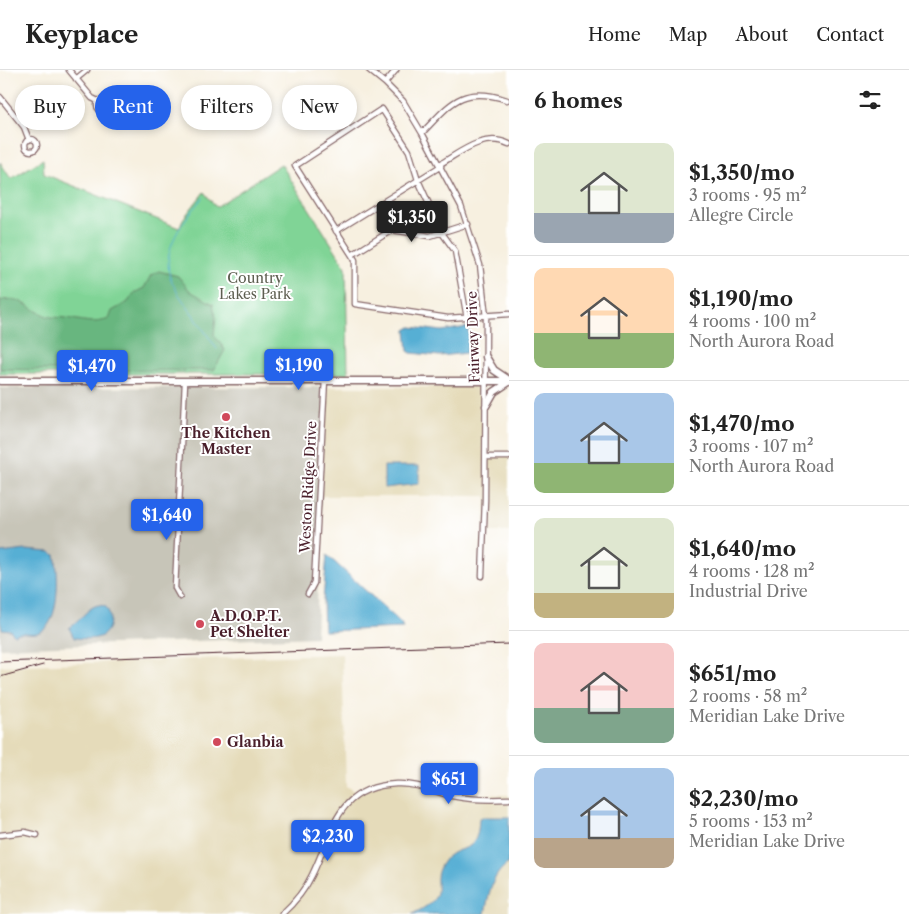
<!DOCTYPE html>
<meta charset="utf-8">
<style>
body{margin:0;font-family:"Libre Caslon Text",serif;background:#f2f2f2;color:#222;height:100vh;display:flex;flex-direction:column;font-size:19px;white-space:nowrap}
*{box-sizing:border-box;margin:0}
p{font-size:16px;color:#767676}
.icon{flex:none;width:28px;height:28px;fill:none;stroke:currentColor;stroke-width:2;stroke-linecap:round;stroke-linejoin:round}
.map{position:relative;flex:1;overflow:hidden}
.sheet{display:flex;flex-direction:column;background:#fff;width:400px}
.sheet>*{flex:none}
.top-card{position:absolute;left:15px;top:15px;width:419px;height:45px;display:flex;gap:10px}
.price{position:absolute;translate:-50% -42px;padding:0 11px;border-radius:5px;background:#2563eb;color:#fff;font-size:16px;line-height:32px;filter:drop-shadow(0 1px 2px #0008)}
.price::after{content:'';position:absolute;left:50%;top:30px;width:15px;height:11px;margin-left:-8px;background:inherit;clip-path:polygon(0 0,100% 0,50% 100%)}
.price.selected{background:#222;color:#fff}
ul{padding:0;list-style:none}
li{display:flex;align-items:center;gap:15px;height:125px;padding:0 25px}
li+li{border-top:1px solid #e0e0e0}
li span{display:grid;place-items:center;flex:none;width:140px;height:100px;border-radius:10px;color:#555}
li>.icon{margin-inline-start:auto}
span .icon{width:60px;height:60px;fill:#fffc;stroke-width:1}
li b{font-size:21px}
h2{display:flex;justify-content:space-between;align-items:center;height:60px;padding:0 25px;font-size:21px}
.pill{padding:0 18px;border-radius:22px;background:#fff;box-shadow:0 2px 8px #0003;font-size:18px;line-height:45px}
.pill.selected{background:#2563eb;color:#fff}
header{display:flex;align-items:center;gap:30px;box-sizing:border-box;height:70px;padding:0 25px;background:#fff;border-bottom:1px solid #e0e0e0}
header strong{font-size:24px}
nav{display:flex;gap:28px;margin-inline-start:auto;font-size:18px}
main{display:flex;flex:1;min-height:0}
.map>svg:first-child{display:block}
</style>
<header>
<strong>Keyplace</strong>
<nav><a>Home</a><a>Map</a><a>About</a><a>Contact</a></nav>
</header>
<main>
<div class="map">
<svg width="509" height="844" viewBox="0 0 509 844">
<rect width="100%" height="100%" fill="#fff"/>
<filter id="ink" filterUnits="userSpaceOnUse"><feTurbulence type="fractalNoise" baseFrequency=".02" numOctaves="2"/><feDisplacementMap in="SourceGraphic" scale="10" xChannelSelector="R" yChannelSelector="G"/><feConvolveMatrix kernelMatrix="1 2 1 2 8 2 1 2 1" color-interpolation-filters="sRGB"/></filter>
<filter id="wash" filterUnits="userSpaceOnUse"><feTurbulence type="fractalNoise" baseFrequency=".0096" numOctaves="4" result="noise"/><feDisplacementMap in="SourceGraphic" scale="20" xChannelSelector="R" yChannelSelector="G"/><feGaussianBlur stdDeviation="1.12" result="paint"/><feColorMatrix in="noise" values="0 0 0 0 0 0 0 0 0 0 0 0 0 0 0 0 0 1.4 0 .05"/><feComposite in="paint" operator="in"/></filter>
<g filter="url(#wash)">
<rect width="100%" height="100%" fill="#f7f0e0"/>
<path fill="#e5dbba" d="M325,317H474L484,319V385L509,386V462H484L486,426H320Z
M342,584L346,716L356,723L386,711L405,710L465,724L509,725V844H0V596Z"/>
<path fill="#c7c5b8" d="M325,317L316,567L0,578V318Z"/>
<path fill="#80d496" stroke="#657a60" d="M43,89L44,104L179,158L183,149L204,122L216,137L281,94L346,197L348,304H0V92L11,109Z"/>
<path fill="#68b67f" stroke="#596a55" d="M159,201L178,206L190,221L213,234L216,247L214,265L225,280L214,300L89,301L0,299V231C20,224 30,240 47,246C53,248 60,247 66,248C82,250 92,255 109,249L112,241L128,232L134,223L144,218L151,205Z"/>
<path fill="#56afd4" stroke="#506780" d="M411,257L442,261L467,257L469,264L466,283L440,286L411,283L408,281L406,260Z
M384,396H419V414L384,418Z
M26,480L50,482L55,485C59,503 60,554 40,562C31,566 22,560 14,565L10,560L2,559L0,551V483Z
M327,485L401,553L403,558L324,561L323,530Z
M98,535L105,536C109,540 110,545 110,551C108,572 89,569 74,568L69,558C80,552 86,538 98,535Z
M483,747H509V793C491,805 489,824 485,844H412C455,824 426,816 443,792C459,770 478,790 479,748Z"/>
<g fill="none" stroke-linecap="round" stroke-linejoin="round">
<path stroke="#56afd4" stroke-width="1" d="M203,127C185,149 158,180 172,212C173,215 176,218 177,222L217,279"/>
</g>
</g>
<g filter="url(#ink)">
<g fill="none" stroke-linecap="round" stroke-linejoin="round">
<defs>
<path id="street" d="M69,0L92,28L98,31
M369,0L385,13L403,31L422,63L461,136L480,195L486,247L485,430L482,506
M76,9L87,0
M385,13L396,0
M0,27L24,57L29,70
M97 35a6 6 0 1 1 12 0a6 6 0 1 1-12 0Z
M422,63C451,33 462,15 507,30
M25 75a6 6 0 1 1 12 0a6 6 0 1 1-12 0Z
M440,94C461,82 484,62 509,74
M377,136L392,160
M336,161L441,96
M352,185L392,160L430,166L468,154
M467,248L455,181L442,163L418,110L409,81L382,39L295,96L355,190V234L448,248L509,244
M486,387H509
M308,524L314,513L325,310
M180,527L175,518L185,312
M0,765L25,762L37,765
M282,844C294,833 305,820 312,805C333,763 335,717 396,714C416,713 433,721 452,726C471,730 490,730 509,729"/>
<path id="secondary" d="M486,287L494,300L509,310
M0,311H509
M486,336L494,322L509,312"/>
</defs>
<use href="#street" stroke="#87686a" stroke-width="7"/>
<use href="#secondary" stroke="#87686a" stroke-width="9"/>
<use href="#street" stroke="#fff" stroke-width="4.5"/>
<use href="#secondary" stroke="#fff" stroke-width="6"/>
<path stroke="#4a1f2b" stroke-width="1" d="M0,592L509,574
M0,607L43,595"/>
</g>
</g>
<g fill="#d1495b" stroke="#fff" stroke-width="2">
<circle cx="226" cy="347" r="5"/>
<circle cx="200" cy="554" r="5"/>
<circle cx="217" cy="672" r="5"/>
</g>
<g text-anchor="middle" dominant-baseline="central" stroke-width="4" stroke-linejoin="round" paint-order="stroke">
<g font-size="14" fill="#5d5e50" stroke="#fff">
<text x="255" y="208">Country<tspan x="255" dy="16">Lakes Park</tspan></text>
</g>
<g font-size="14" fill="#4a1f2b" stroke="#fff">
<text transform="translate(473 267) rotate(-92)">Fairway Drive</text>
<text transform="translate(308 417) rotate(-87)">Weston Ridge Drive</text>
</g>
<g font-size="14" font-weight="bold" fill="#4a1f2b" stroke="#fff" text-anchor="start">
<text x="226" y="363" text-anchor="middle">The Kitchen<tspan x="226" dy="16">Master</tspan></text>
<text x="210" y="546">A.D.O.P.T.<tspan x="210" dy="16">Pet Shelter</tspan></text>
<text x="227" y="672">Glanbia</text>
</g>
</g>
</svg>
<b class="price selected" style="left:412px;top:173px">$1,350</b>
<b class="price" style="left:299px;top:321px">$1,190</b>
<b class="price" style="left:92px;top:322px">$1,470</b>
<b class="price" style="left:167px;top:471px">$1,640</b>
<b class="price" style="left:449px;top:735px">$651</b>
<b class="price" style="left:328px;top:792px">$2,230</b>
<div class="top-card">
<a class="pill">Buy</a>
<a class="pill selected">Rent</a>
<a class="pill">Filters</a>
<a class="pill">New</a>
</div>
</div>
<section class="sheet">
<h2>6 homes<svg class="icon" aria-label="filters" viewBox="0 0 24 24"><path d="M4 7h16M4 17h16"/><circle cx="9" cy="7" r="2"/><circle cx="15" cy="17" r="2"/></svg></h2>
<ul>
<li><span style="background:linear-gradient(#dfe7d0 70%,#9aa5b1 0)"><svg class="icon" aria-label="home" viewBox="0 0 24 24"><path d="M3 11l9-7 9 7M6 9v11h12V9"/></svg></span><div><b>$1,350/mo</b><p>3 rooms · 95 m²</p><p>Allegre Circle</p></div></li>
<li><span style="background:linear-gradient(#ffd9b3 65%,#8fb573 0)"><svg class="icon" aria-label="home" viewBox="0 0 24 24"><path d="M3 11l9-7 9 7M6 9v11h12V9"/></svg></span><div><b>$1,190/mo</b><p>4 rooms · 100 m²</p><p>North Aurora Road</p></div></li>
<li><span style="background:linear-gradient(#a9c7e8 70%,#8fb573 0)"><svg class="icon" aria-label="home" viewBox="0 0 24 24"><path d="M3 11l9-7 9 7M6 9v11h12V9"/></svg></span><div><b>$1,470/mo</b><p>3 rooms · 107 m²</p><p>North Aurora Road</p></div></li>
<li><span style="background:linear-gradient(#dfe7d0 75%,#c2b280 0)"><svg class="icon" aria-label="home" viewBox="0 0 24 24"><path d="M3 11l9-7 9 7M6 9v11h12V9"/></svg></span><div><b>$1,640/mo</b><p>4 rooms · 128 m²</p><p>Industrial Drive</p></div></li>
<li><span style="background:linear-gradient(#f6c9c9 65%,#7fa58c 0)"><svg class="icon" aria-label="home" viewBox="0 0 24 24"><path d="M3 11l9-7 9 7M6 9v11h12V9"/></svg></span><div><b>$651/mo</b><p>2 rooms · 58 m²</p><p>Meridian Lake Drive</p></div></li>
<li><span style="background:linear-gradient(#a9c7e8 70%,#b9a48a 0)"><svg class="icon" aria-label="home" viewBox="0 0 24 24"><path d="M3 11l9-7 9 7M6 9v11h12V9"/></svg></span><div><b>$2,230/mo</b><p>5 rooms · 153 m²</p><p>Meridian Lake Drive</p></div></li>
</ul>
</section>
</main>
